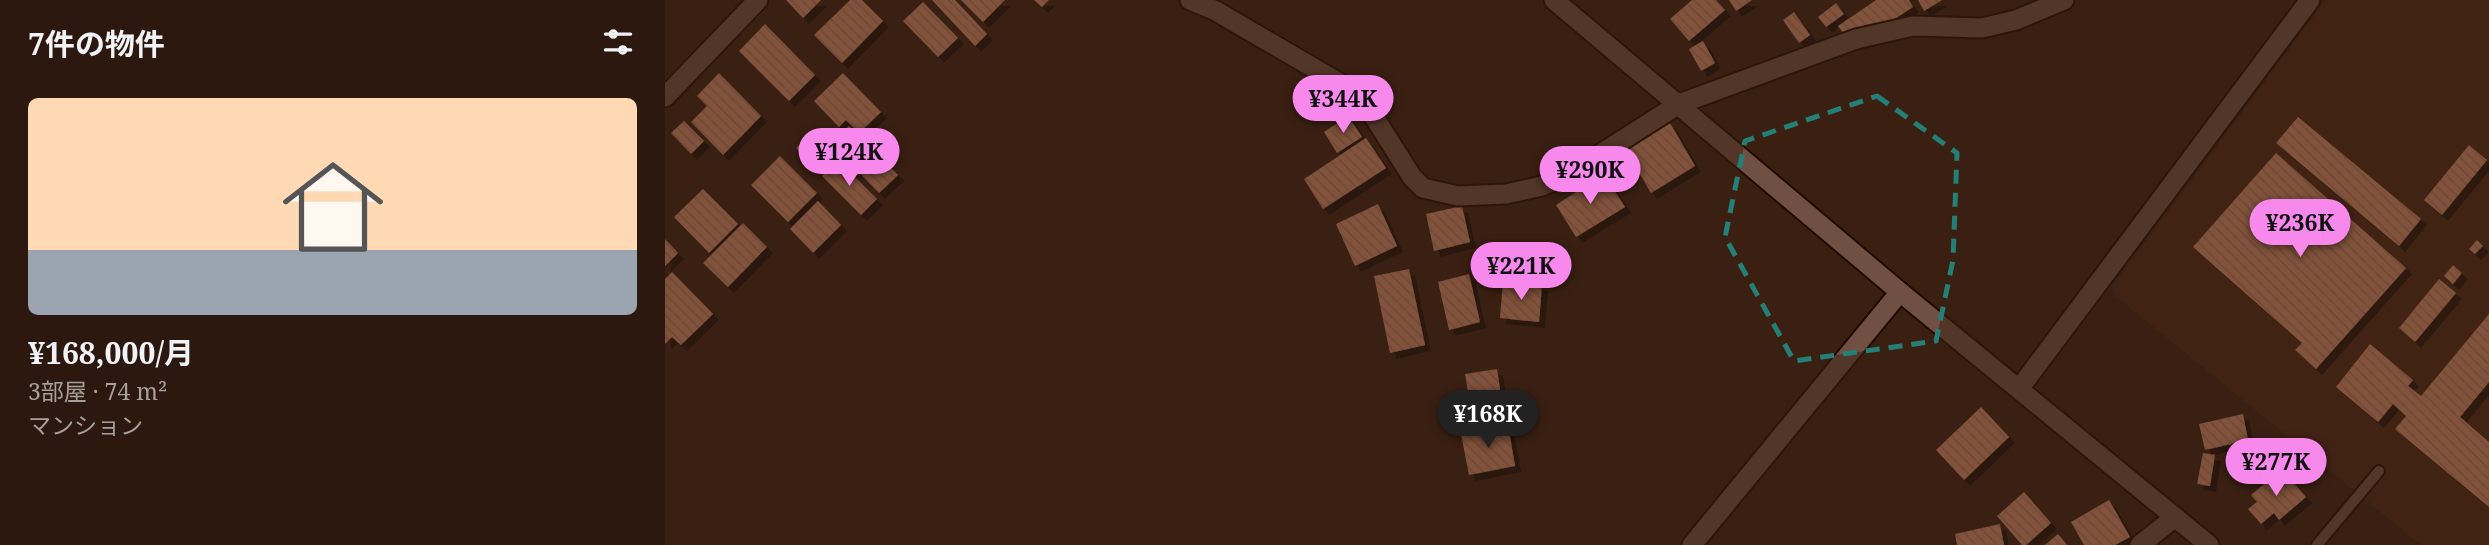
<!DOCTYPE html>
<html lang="ja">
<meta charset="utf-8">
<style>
body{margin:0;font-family:"Noto Serif","Noto Sans JP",serif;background:#38251c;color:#f1f3f6;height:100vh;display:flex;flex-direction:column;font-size:26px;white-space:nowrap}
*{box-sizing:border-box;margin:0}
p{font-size:23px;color:#a6a09e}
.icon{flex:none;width:38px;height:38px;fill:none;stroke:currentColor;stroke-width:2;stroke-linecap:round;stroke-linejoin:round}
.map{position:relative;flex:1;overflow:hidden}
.drawer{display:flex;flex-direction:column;background:#2c180e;width:665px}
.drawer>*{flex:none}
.price{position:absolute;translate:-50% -60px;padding:0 16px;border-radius:24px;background:#f788ec;color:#111;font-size:23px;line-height:46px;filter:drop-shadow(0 2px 4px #0008)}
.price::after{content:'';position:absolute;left:50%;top:42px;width:21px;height:16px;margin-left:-10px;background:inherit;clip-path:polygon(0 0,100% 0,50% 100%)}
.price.current{background:#222;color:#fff}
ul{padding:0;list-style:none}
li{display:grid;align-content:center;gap:14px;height:371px;padding:0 28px}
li+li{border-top:2px solid #48372e}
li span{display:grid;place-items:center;height:217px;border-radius:10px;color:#555}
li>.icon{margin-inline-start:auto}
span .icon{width:126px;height:126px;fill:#fffc;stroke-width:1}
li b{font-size:30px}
h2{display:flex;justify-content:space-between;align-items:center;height:84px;padding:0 28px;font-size:30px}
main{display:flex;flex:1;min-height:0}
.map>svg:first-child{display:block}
</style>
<main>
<section class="drawer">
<h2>7件の物件<svg class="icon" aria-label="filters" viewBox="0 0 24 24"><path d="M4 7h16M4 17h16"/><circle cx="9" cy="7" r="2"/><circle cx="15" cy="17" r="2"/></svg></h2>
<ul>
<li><span style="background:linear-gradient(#ffd9b3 70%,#9aa5b1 0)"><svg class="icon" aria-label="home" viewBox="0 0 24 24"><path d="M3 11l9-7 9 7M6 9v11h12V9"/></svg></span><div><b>¥168,000/月</b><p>3部屋 · 74 m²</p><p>マンション</p></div></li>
</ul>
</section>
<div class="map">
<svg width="1824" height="545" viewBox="0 0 1824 545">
<defs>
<pattern id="building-back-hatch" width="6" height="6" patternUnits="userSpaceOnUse" patternTransform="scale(1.75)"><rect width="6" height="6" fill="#d8906f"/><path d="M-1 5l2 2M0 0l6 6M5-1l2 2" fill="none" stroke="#b37c62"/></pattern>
<filter id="shadow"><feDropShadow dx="6" dy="6" stdDeviation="0" flood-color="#0009"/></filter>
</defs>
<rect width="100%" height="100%" fill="#3b2012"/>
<path fill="#492717" d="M1661,0H1824V545H1756L1451,296L1448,286Z"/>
<path fill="url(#building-back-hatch)" filter="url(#shadow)" d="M121,0H156L138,18Z
M185,0H197L218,21L177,63L149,35Z
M267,0H290L322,34L310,46Z
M296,0H340L318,22Z
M369,0H384L377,7Z
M1027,0H1051L1060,10L1024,41L1005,19Z
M1064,0H1087L1071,11Z
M1211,0H1244L1248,7L1225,22L1178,33L1173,26Z
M1253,0H1277L1259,11Z
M258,2L293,38L273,57L238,21Z
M1171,3L1179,14L1161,27L1153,17Z
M1129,12L1145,35L1134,43L1118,20Z
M100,24L150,75L124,101L74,51Z
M1038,41L1050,63L1036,71L1024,49Z
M54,73L96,116L58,155L26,122L42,106L32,96Z
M178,73L216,112L194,133L181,120L174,127L149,101Z
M683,116L697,137L672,153L659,132Z
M1633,117L1756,219L1734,246L1611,143Z
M19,121L39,141L26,154L6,133Z
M1005,123L1030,166L986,193L960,149Z
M184,126L233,175L214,193L166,144Z
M146,133L168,156L153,170L131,148Z
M701,138L721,168L658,209L639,179Z
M1804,145L1822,160L1777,215L1759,200Z
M1611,153L1741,268L1651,369L1630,350L1637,343L1528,247Z
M115,156L152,193L123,222L86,185Z
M173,160L212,199L196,215L157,176Z
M939,174L960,207L911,237L891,205Z
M38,189L73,224L44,253L9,217Z
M153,201L176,225L148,253L125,229Z
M713,204L732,246L690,266L671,224Z
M797,206L805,242L769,251L761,214Z
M78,223L102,247L63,287L38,263Z
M0,239L13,253L0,266Z
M1812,240L1818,246L1810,254L1804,249Z
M1788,265L1797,273L1788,284L1779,276Z
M744,269L760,345L725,353L709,276Z
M7,272L48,314L16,345L7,337L0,344V279Z
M804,274L815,322L784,330L773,282Z
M1774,279L1791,293L1750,342L1734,328Z
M838,281L877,285L874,322L835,318Z
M1824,314V382L1795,417L1824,442V507L1730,429L1741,416L1728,404L1713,422L1671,387L1705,344L1748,380L1743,386L1756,396Z
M832,369L839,416L808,421L800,374Z
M1316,407L1344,437L1299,480L1271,450Z
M1578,414L1583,440L1540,450L1534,424Z
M843,425L850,466L804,475L796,434Z
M1538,453L1550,455L1545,486L1532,484Z
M1617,469L1641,497L1614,520L1609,513L1596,524L1583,509L1592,502L1586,495Z
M1359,492L1386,523L1361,545H1357L1332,516Z
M1444,500L1465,537L1450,545H1419L1406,522Z
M1335,524L1339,545H1292L1290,534Z
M1393,534L1402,545H1380Z"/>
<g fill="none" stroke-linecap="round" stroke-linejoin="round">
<defs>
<path id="service" d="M1652,545L1714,471"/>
<path id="minor" d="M525,0L551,11L676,84L704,109L747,177L758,188L793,196L841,194L877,186L904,174L1014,104L1191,39L1248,26L1317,28L1351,20L1399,0
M0,97L93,0
M1354,389L1645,0
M1027,545L1235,292
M1475,545L1510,517"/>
<path id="tertiary" d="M889,0L1235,292L1544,545"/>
</defs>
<use href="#service" stroke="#210800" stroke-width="14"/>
<use href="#minor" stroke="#210800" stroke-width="23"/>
<use href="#tertiary" stroke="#210800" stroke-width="23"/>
<use href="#service" stroke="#6f5042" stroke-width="10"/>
<use href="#minor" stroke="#6f5042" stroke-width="19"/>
<use href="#tertiary" stroke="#6f5042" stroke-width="19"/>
</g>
<path d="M0 0H1824V545H0ZM1212,96L1292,153L1288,260L1271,341L1129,361L1060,237L1080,141Z" fill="#3b2012" fill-opacity=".55" fill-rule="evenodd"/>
<path fill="none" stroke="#247f77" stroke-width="5" stroke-dasharray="14 9" stroke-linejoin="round" d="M1212,96L1292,153L1288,260L1271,341L1129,361L1060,237L1080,141Z"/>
</svg>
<b class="price" style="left:678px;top:135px">¥344K</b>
<b class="price" style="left:184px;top:188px">¥124K</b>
<b class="price" style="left:925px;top:206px">¥290K</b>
<b class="price" style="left:1635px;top:259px">¥236K</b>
<b class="price" style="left:856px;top:302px">¥221K</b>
<b class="price current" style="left:823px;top:450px">¥168K</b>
<b class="price" style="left:1611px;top:498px">¥277K</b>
</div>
</main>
